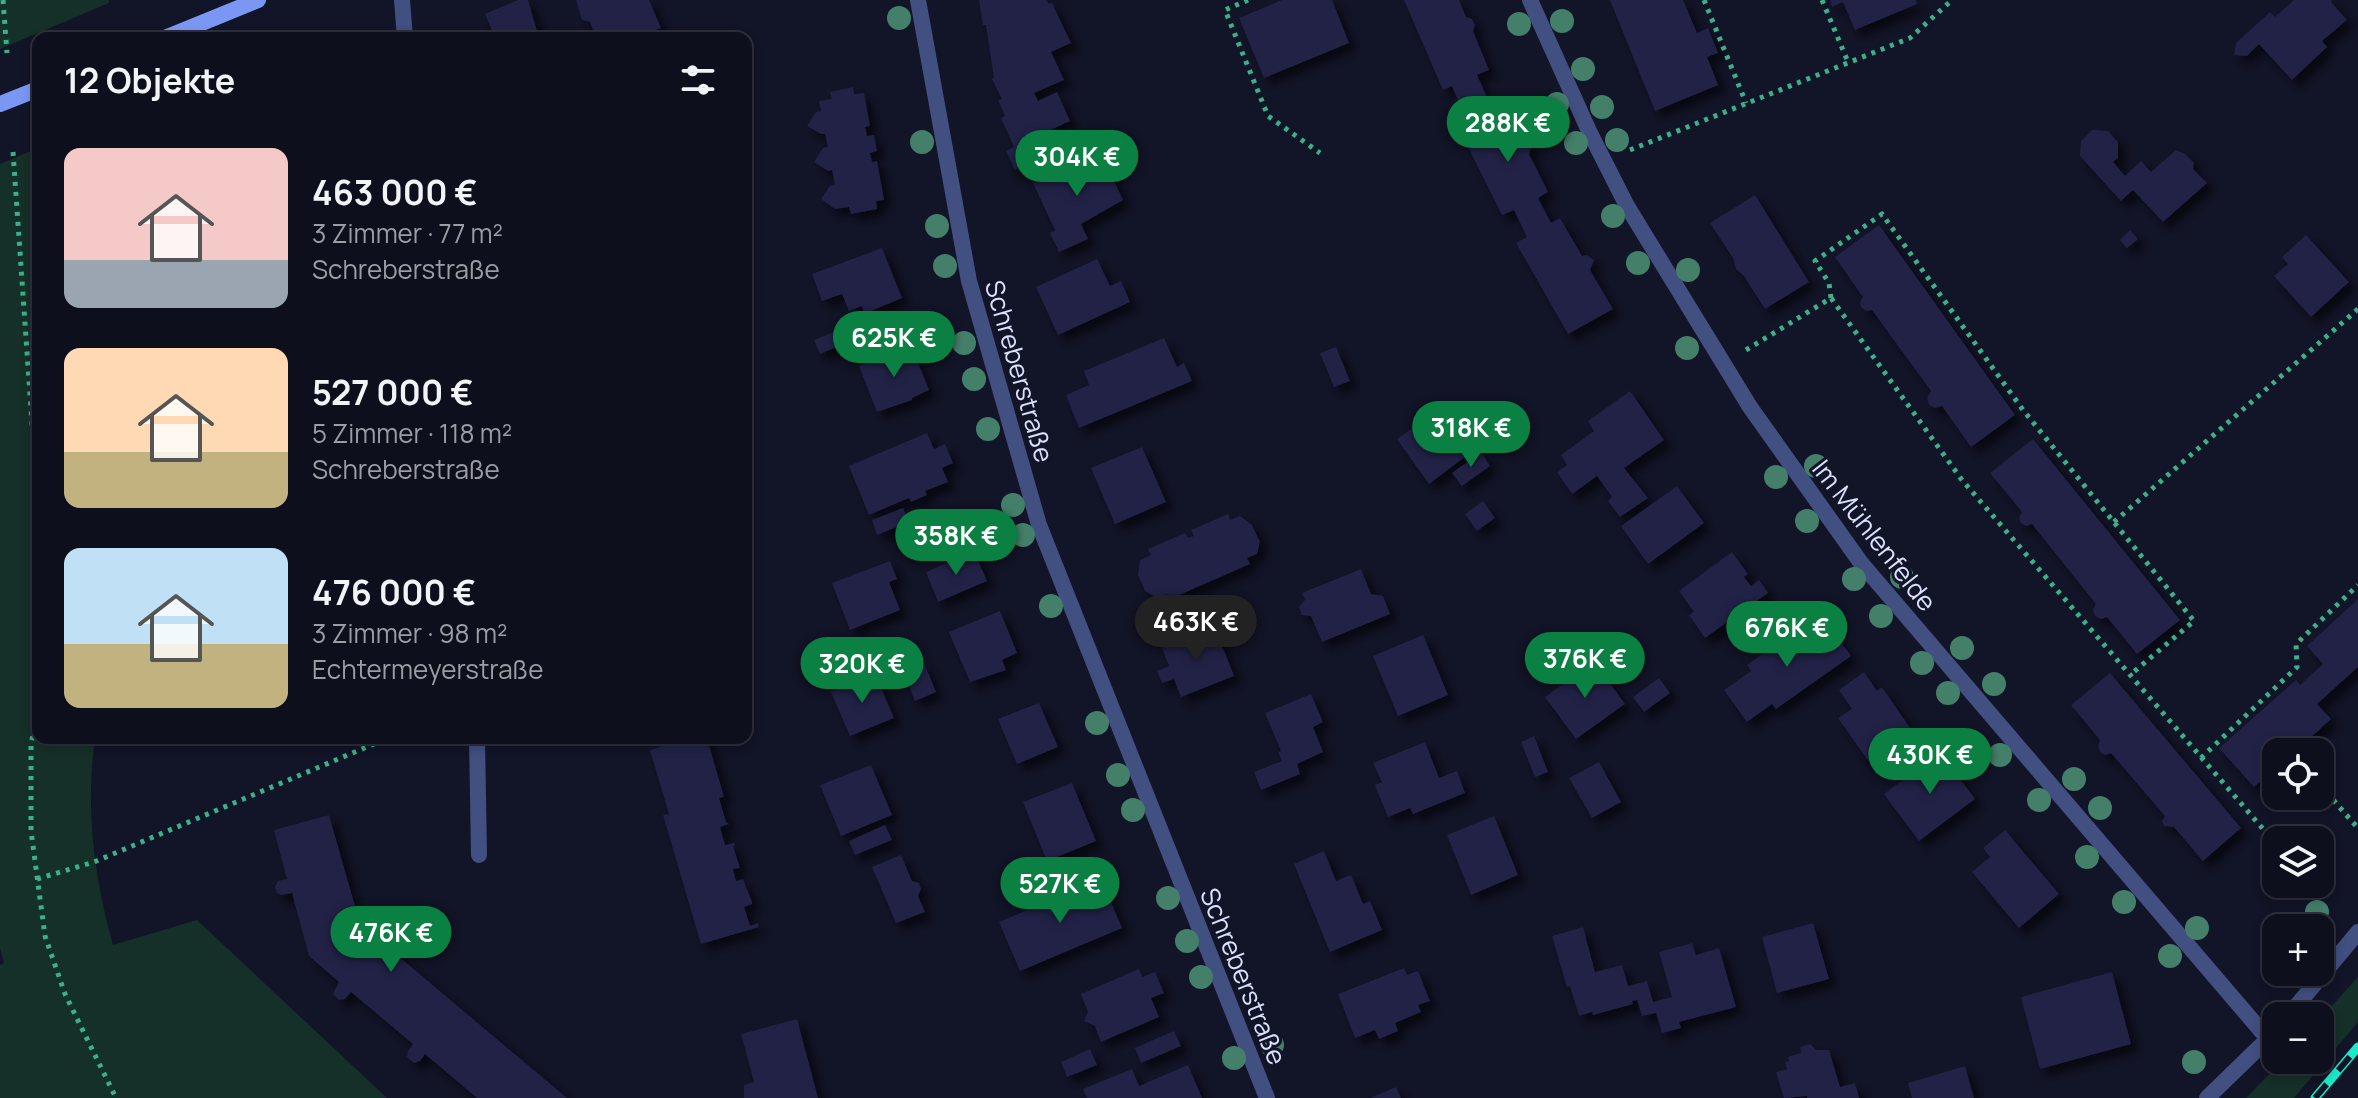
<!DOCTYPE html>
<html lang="de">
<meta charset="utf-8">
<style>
body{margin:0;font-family:Manrope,sans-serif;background:#171826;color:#f1f3f6;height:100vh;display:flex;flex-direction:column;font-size:30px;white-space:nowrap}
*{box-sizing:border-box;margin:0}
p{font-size:26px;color:#9b9ca4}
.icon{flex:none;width:44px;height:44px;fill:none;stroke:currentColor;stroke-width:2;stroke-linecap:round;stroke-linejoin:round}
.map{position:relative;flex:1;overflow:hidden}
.sheet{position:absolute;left:32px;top:32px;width:720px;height:712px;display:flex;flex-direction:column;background:#0e0f1d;border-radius:16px;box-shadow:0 4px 12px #0003,0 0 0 2px #2e2f3b}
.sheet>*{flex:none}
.fabs{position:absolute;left:2262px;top:738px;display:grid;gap:16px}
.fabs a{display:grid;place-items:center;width:72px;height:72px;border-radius:16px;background:#0e0f1d;box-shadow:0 4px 12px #0003,0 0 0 2px #2e2f3b;font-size:40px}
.price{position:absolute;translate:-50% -68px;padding:0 18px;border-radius:28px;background:#0b8043;color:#fff;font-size:26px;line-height:52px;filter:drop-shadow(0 2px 4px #0008)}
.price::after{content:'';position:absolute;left:50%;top:48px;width:24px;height:18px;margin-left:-12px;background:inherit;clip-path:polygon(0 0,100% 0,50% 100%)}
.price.selected{background:#222;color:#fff}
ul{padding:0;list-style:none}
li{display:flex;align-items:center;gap:24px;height:200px;padding:0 32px}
li span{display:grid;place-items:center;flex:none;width:224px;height:160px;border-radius:16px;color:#555}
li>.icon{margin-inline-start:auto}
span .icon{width:96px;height:96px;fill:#fffc;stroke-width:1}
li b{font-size:34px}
h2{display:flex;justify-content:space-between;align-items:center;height:96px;padding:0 32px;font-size:34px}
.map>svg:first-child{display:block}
</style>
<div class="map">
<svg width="2358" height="1098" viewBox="0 0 2358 1098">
<defs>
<filter id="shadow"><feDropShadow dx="7" dy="7" stdDeviation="4" flood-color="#0009"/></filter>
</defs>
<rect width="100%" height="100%" fill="#121427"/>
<path fill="#153028" d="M0,0H109V3L0,49Z
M38,148V738H95C85,808 94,877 113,945L197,920L387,1098H0V965L4,963L0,948V164Z
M2358,977V1022L2294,1098H2246L2283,1060H2320V1019Z"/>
<path fill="#202246" filter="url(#shadow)" d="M518,0H528L539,38H495L485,14Z
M576,0H649L661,28L644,35L646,38H596L590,22L582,20Z
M979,0H1046L1049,4L1052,3L1071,43L1051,52L1064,80L1034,93L1038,101L1057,92L1070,121L1036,137L1045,156L1015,170L1006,151L1014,147L1001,118L1005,116L998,100L1002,99L992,79L994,78L986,25H983Z
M1282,0H1332L1349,43L1264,78L1239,18Z
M1404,0H1459L1466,17L1472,19L1475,25L1473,31L1489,70L1477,75L1491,106L1502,101L1522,140L1528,142L1532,146L1529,154L1548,192L1538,198L1551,223L1560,218L1582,256L1587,255L1594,260L1590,270L1613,309L1568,334L1516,243L1527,237L1514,210L1502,215L1456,123L1466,119L1452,86L1443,90Z
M1610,0H1683L1697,33L1708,28L1718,53L1707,57L1718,85L1655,111Z
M1830,0H1916L1917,4L1855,30L1843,2L1832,7Z
M2294,0H2332L2331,2L2347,20L2322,41L2327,47L2292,80L2259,44L2247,56L2234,55L2236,43L2270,12L2275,17Z
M853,87L854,94L864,93L870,126L865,127L867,136L874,135L877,151L870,153L872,162L877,161L884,200L876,201L877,209L851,214L849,207L835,209L821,199L830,186L835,185L832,170L828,171L814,162L823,148L828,147L825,134H821L807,126L816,112L821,111L819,101L832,99L830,92Z
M2092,130L2108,131L2118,142V158L2113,162L2125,176L2141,161L2151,172L2176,150L2185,154L2194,163L2193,169L2207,183L2163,222L2133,190L2121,201L2080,156L2081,141Z
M1100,151L1123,200L1081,224L1088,239L1059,252L1050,233L1055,230L1033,183L1054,173L1053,169L1069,161L1075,164Z
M1755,195L1809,282L1765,309L1744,276L1736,269L1733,258L1710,223Z
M1879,225L2015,415L1971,447L1942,406L1935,408L1929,405L1927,398L1931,391L1872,310L1866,311L1861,307L1860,302L1863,297L1835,257Z
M2130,230L2138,239L2127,248L2120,240Z
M2306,235L2349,282L2311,317L2274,276L2288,264L2282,257Z
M882,248L902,298L864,314L862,306L849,311L842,294L822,301L812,274Z
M1097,259L1110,286L1121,281L1130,302L1058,335L1036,287Z
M891,327L897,340L869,351L864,338Z
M836,331L842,345L820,354L814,340Z
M1164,338L1177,367L1184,363L1192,381L1079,428L1066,395L1089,385L1084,371Z
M911,345L929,390L912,398V400L877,412L859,366Z
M1336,347L1350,381L1334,387L1320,353Z
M1630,391L1664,440L1624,468L1648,498L1620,517L1608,501L1612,497L1597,476L1572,494L1557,472L1567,465L1561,455L1594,431L1588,421Z
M1438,410L1466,456L1429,484L1397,439Z
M927,433L934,449L945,444L953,463L942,468L948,482L925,491L927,495L911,502L909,498L869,515L849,466Z
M2033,439L2180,620L2137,654L2107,617L2101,619L2095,616L2093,609L2096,604L2032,524L2026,526L2021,523L2019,518L2022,512L1990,473Z
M1142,447L1166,502L1115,524L1091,468Z
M1481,452L1490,466L1462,486L1452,473Z
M1677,486L1704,523L1648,564L1621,526Z
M1483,501L1495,518L1477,531L1465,514Z
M903,508L909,522L877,535L872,520Z
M1228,514L1230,520L1240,516L1252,525L1260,542L1257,554L1247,558L1250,564L1170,599L1167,594L1157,598L1145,591L1138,575L1140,560L1151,555L1148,549L1185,533L1188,538L1194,536L1191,530Z
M974,551L987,581L938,602L926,572Z
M1732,552L1748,574L1744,577L1751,586L1759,580L1768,593L1705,638L1689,615L1694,612L1679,591Z
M890,561L897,579L889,582L900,610L850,630L832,583Z
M1361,569L1371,594L1383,596L1390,614L1322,642L1311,616L1302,615L1299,607L1305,600L1302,593Z
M2358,599V667L2317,704L2331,719L2299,748L2301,752H2276V768L2254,787L2219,748L2296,680L2300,685L2323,664L2307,646Z
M1000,611L1017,653L1002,660L1006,670L970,682L949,632Z
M1815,616L1831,636L1835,634L1851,656L1776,709L1772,704L1747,722L1724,690L1751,671L1747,665Z
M1215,627L1234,676L1181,697L1174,679L1162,683L1157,671L1169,666L1162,648Z
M1423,635L1448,695L1398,716L1373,656Z
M1594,661L1625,704L1576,739L1545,697Z
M924,663L936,692L915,701L903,671Z
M1864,672L1877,691L1882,687L1912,731L1869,762L1838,718L1852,709L1839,690Z
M2110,673L2241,828L2203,861L2174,827L2164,826L2162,821L2165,816L2111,753L2105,755L2100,752L2098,745L2100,740L2071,705Z
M875,674L894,718L850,736L831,692Z
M1659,678L1670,693L1644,712L1633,697Z
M1311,694L1323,722L1313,727L1323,752L1297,764L1300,774L1261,790L1254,772L1282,761L1278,752L1281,751L1265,713Z
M1039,703L1058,747L1017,764L998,719Z
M1534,736L1548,772L1535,777L1521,742Z
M689,738H707L724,797L719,798L726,822L729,824L720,827L725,845L734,843L735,845L733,846L740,868L733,869L736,881L743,879L752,902V904L744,907L750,926L758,923L759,927L701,944L663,815L669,814L650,750Z
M1425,742L1439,778L1457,771L1465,793L1413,814L1410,808L1388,817L1375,785L1382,782L1373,763Z
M1940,752L1975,799L1919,841L1884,794Z
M1599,762L1621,802L1592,818L1569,778Z
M871,765L892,815L841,836L820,785Z
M1072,783L1096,841L1047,861L1023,802Z
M329,815L360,924L567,1098H477L425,1054L420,1061L414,1063L407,1057L408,1051L413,1044L351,992L345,999L339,1000L333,994L339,982L309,956L292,893L282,895L277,893L275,887L278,881L287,879L274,830Z
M1494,816L1518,875L1471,895L1447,835Z
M885,825L892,840L855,855L849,841Z
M2005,830L2059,894L2019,928L1972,872L1990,857L1983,848Z
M1324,851L1336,881L1351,875L1363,904L1370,901L1382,930L1330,952L1294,864Z
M901,855L912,881L919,883L921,889L918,896L925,912L896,923L872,867Z
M1101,879L1122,928L1020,971L999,922Z
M1813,923L1829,979L1777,993L1762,937Z
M1583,927L1595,972L1622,965L1628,986L1647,981L1653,1002L1672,997L1659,952L1692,943L1696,955L1719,948L1736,1007L1679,1022L1681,1028L1662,1033L1656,1013L1642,1016L1637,1000L1632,1001L1633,1004L1593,1015L1592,1012L1579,1016L1570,986L1567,987L1552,936Z
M1404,968L1407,975L1418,971L1430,1001L1418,1005L1421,1012L1395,1023L1398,1031L1379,1039L1375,1030L1355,1038L1338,994Z
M1139,969L1142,977L1155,972L1164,993L1151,998L1159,1017L1101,1042L1095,1026L1084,1021L1088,1012L1081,994Z
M2112,972L2131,1044L2040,1069L2021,997Z
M797,1019L818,1098H744V1085L754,1082L741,1034Z
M1174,1031L1181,1046L1141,1063L1135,1048Z
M1810,1044L1816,1050H1829L1840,1087L1855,1083L1859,1098H1807V1096L1784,1098L1776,1072L1787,1069L1785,1062L1789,1061L1788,1057L1801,1053L1800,1047Z
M1090,1049L1097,1065L1067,1077L1061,1062Z
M1188,1065L1202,1098H1087L1083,1089L1132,1069L1139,1086Z
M1965,1066L1974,1098H1912L1908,1083Z
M1396,1087L1401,1098H1370Z"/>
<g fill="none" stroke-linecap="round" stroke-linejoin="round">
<path stroke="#3bb08a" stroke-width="5" stroke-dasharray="4 6" stroke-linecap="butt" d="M3,0L7,53
M1248,0L1225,10L1268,116L1320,153
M1704,0L1746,103
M1822,0L1848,62
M1630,150L1910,38L1952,0
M13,152L38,509
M1831,298L1829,283L1815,261L1882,214L2023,410L2194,621L2130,675
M1746,350L1831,298L1962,480L2276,844
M2114,522L2358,309
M38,717L31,743V831L45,936L65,994L116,1098
M2201,758L2297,667L2296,644L2358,585
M2320,785L2357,827
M37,879L94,862L388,738
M2310,884L2311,885"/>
<path stroke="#414f81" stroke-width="16" d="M402,0L405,38
M918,0L969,281L1039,525L1267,1098
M1530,0L1589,131L1627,206L1750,407L1861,563L2269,1040
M477,738L479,855
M2288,1016L2358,932
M2207,1098L2275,1032"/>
<path stroke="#7a97f4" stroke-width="16" d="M165,38L258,0
M0,104L38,89"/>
<defs>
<path id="rail" d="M2315,1098L2358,1047"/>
</defs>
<use href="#rail" stroke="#18ebc9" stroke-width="9"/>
<use href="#rail" stroke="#121427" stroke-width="6" stroke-dasharray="18" stroke-linecap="butt"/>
</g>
<g fill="#447f6a">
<circle cx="899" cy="18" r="12"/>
<circle cx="1562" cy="21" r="12"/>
<circle cx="1519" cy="24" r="12"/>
<circle cx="1583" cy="69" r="12"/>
<circle cx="1557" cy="104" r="12"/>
<circle cx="1602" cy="107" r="12"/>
<circle cx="1617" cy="140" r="12"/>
<circle cx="922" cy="142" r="12"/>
<circle cx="1576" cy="143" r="12"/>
<circle cx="1613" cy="216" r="12"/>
<circle cx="937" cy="226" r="12"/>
<circle cx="1638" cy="263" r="12"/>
<circle cx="945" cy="266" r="12"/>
<circle cx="1688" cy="270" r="12"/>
<circle cx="964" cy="343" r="12"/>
<circle cx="1687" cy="348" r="12"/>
<circle cx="974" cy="379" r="12"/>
<circle cx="988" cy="429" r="12"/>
<circle cx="1816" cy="466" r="12"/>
<circle cx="1776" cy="477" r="12"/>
<circle cx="1013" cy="505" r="12"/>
<circle cx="1807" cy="521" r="12"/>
<circle cx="1023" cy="535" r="12"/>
<circle cx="1902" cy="577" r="12"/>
<circle cx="1854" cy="579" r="12"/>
<circle cx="1051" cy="606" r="12"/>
<circle cx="1881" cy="616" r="12"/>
<circle cx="1962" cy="648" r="12"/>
<circle cx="1922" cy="663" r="12"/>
<circle cx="1994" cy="684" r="12"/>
<circle cx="1948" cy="693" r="12"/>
<circle cx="1097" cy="723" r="12"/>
<circle cx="2000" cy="755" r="12"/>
<circle cx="1118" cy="775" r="12"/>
<circle cx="2074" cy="779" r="12"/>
<circle cx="2039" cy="800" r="12"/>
<circle cx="2100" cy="808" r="12"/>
<circle cx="1133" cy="810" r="12"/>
<circle cx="2087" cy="857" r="12"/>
<circle cx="1168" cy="898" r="12"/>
<circle cx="2124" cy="902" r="12"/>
<circle cx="2317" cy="912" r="12"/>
<circle cx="2197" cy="928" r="12"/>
<circle cx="1187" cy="941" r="12"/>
<circle cx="2170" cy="956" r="12"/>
<circle cx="1201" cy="977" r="12"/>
<circle cx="1272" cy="1045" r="12"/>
<circle cx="1234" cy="1058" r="12"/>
<circle cx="2194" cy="1062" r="12"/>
</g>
<g text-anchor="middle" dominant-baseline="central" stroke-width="6" stroke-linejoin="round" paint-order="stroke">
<g font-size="26" fill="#dbe0fc" stroke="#121427">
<text transform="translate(1020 371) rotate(74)">Schreberstraße</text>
<text transform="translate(1875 535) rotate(52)">Im Mühlenfelde</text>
<text transform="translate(1244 976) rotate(68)">Schreberstraße</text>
</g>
</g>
</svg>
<div class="fabs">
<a><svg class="icon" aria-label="locate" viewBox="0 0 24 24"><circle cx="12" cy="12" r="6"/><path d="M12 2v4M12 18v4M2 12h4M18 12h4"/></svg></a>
<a><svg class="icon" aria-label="layers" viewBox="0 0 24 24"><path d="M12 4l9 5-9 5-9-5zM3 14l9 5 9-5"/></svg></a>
<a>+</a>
<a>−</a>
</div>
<b class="price" style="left:1508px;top:164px">288K €</b>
<b class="price" style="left:1077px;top:198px">304K €</b>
<b class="price" style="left:894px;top:379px">625K €</b>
<b class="price" style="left:1471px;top:469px">318K €</b>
<b class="price" style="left:956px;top:577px">358K €</b>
<b class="price selected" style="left:1196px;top:663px">463K €</b>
<b class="price" style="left:1787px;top:669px">676K €</b>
<b class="price" style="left:1585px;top:700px">376K €</b>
<b class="price" style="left:862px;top:705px">320K €</b>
<b class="price" style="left:1930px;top:796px">430K €</b>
<b class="price" style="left:1060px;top:925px">527K €</b>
<b class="price" style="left:391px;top:974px">476K €</b>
<section class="sheet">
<h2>12 Objekte<svg class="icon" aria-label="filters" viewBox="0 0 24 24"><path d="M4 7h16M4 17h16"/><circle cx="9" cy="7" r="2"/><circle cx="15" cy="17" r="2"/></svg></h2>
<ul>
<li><span style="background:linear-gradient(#f6c9c9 70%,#9aa5b1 0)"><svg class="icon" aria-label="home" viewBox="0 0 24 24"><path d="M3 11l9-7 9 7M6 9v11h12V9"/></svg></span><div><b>463 000 €</b><p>3 Zimmer · 77 m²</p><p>Schreberstraße</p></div></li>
<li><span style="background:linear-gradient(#ffd9b3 65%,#c2b280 0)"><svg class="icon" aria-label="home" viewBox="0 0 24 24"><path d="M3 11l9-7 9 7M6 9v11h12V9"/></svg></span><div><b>527 000 €</b><p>5 Zimmer · 118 m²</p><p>Schreberstraße</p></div></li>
<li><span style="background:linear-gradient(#bfe0f5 60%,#c2b280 0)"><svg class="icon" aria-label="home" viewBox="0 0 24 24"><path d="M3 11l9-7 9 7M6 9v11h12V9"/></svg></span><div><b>476 000 €</b><p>3 Zimmer · 98 m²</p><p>Echtermeyerstraße</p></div></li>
</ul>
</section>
</div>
